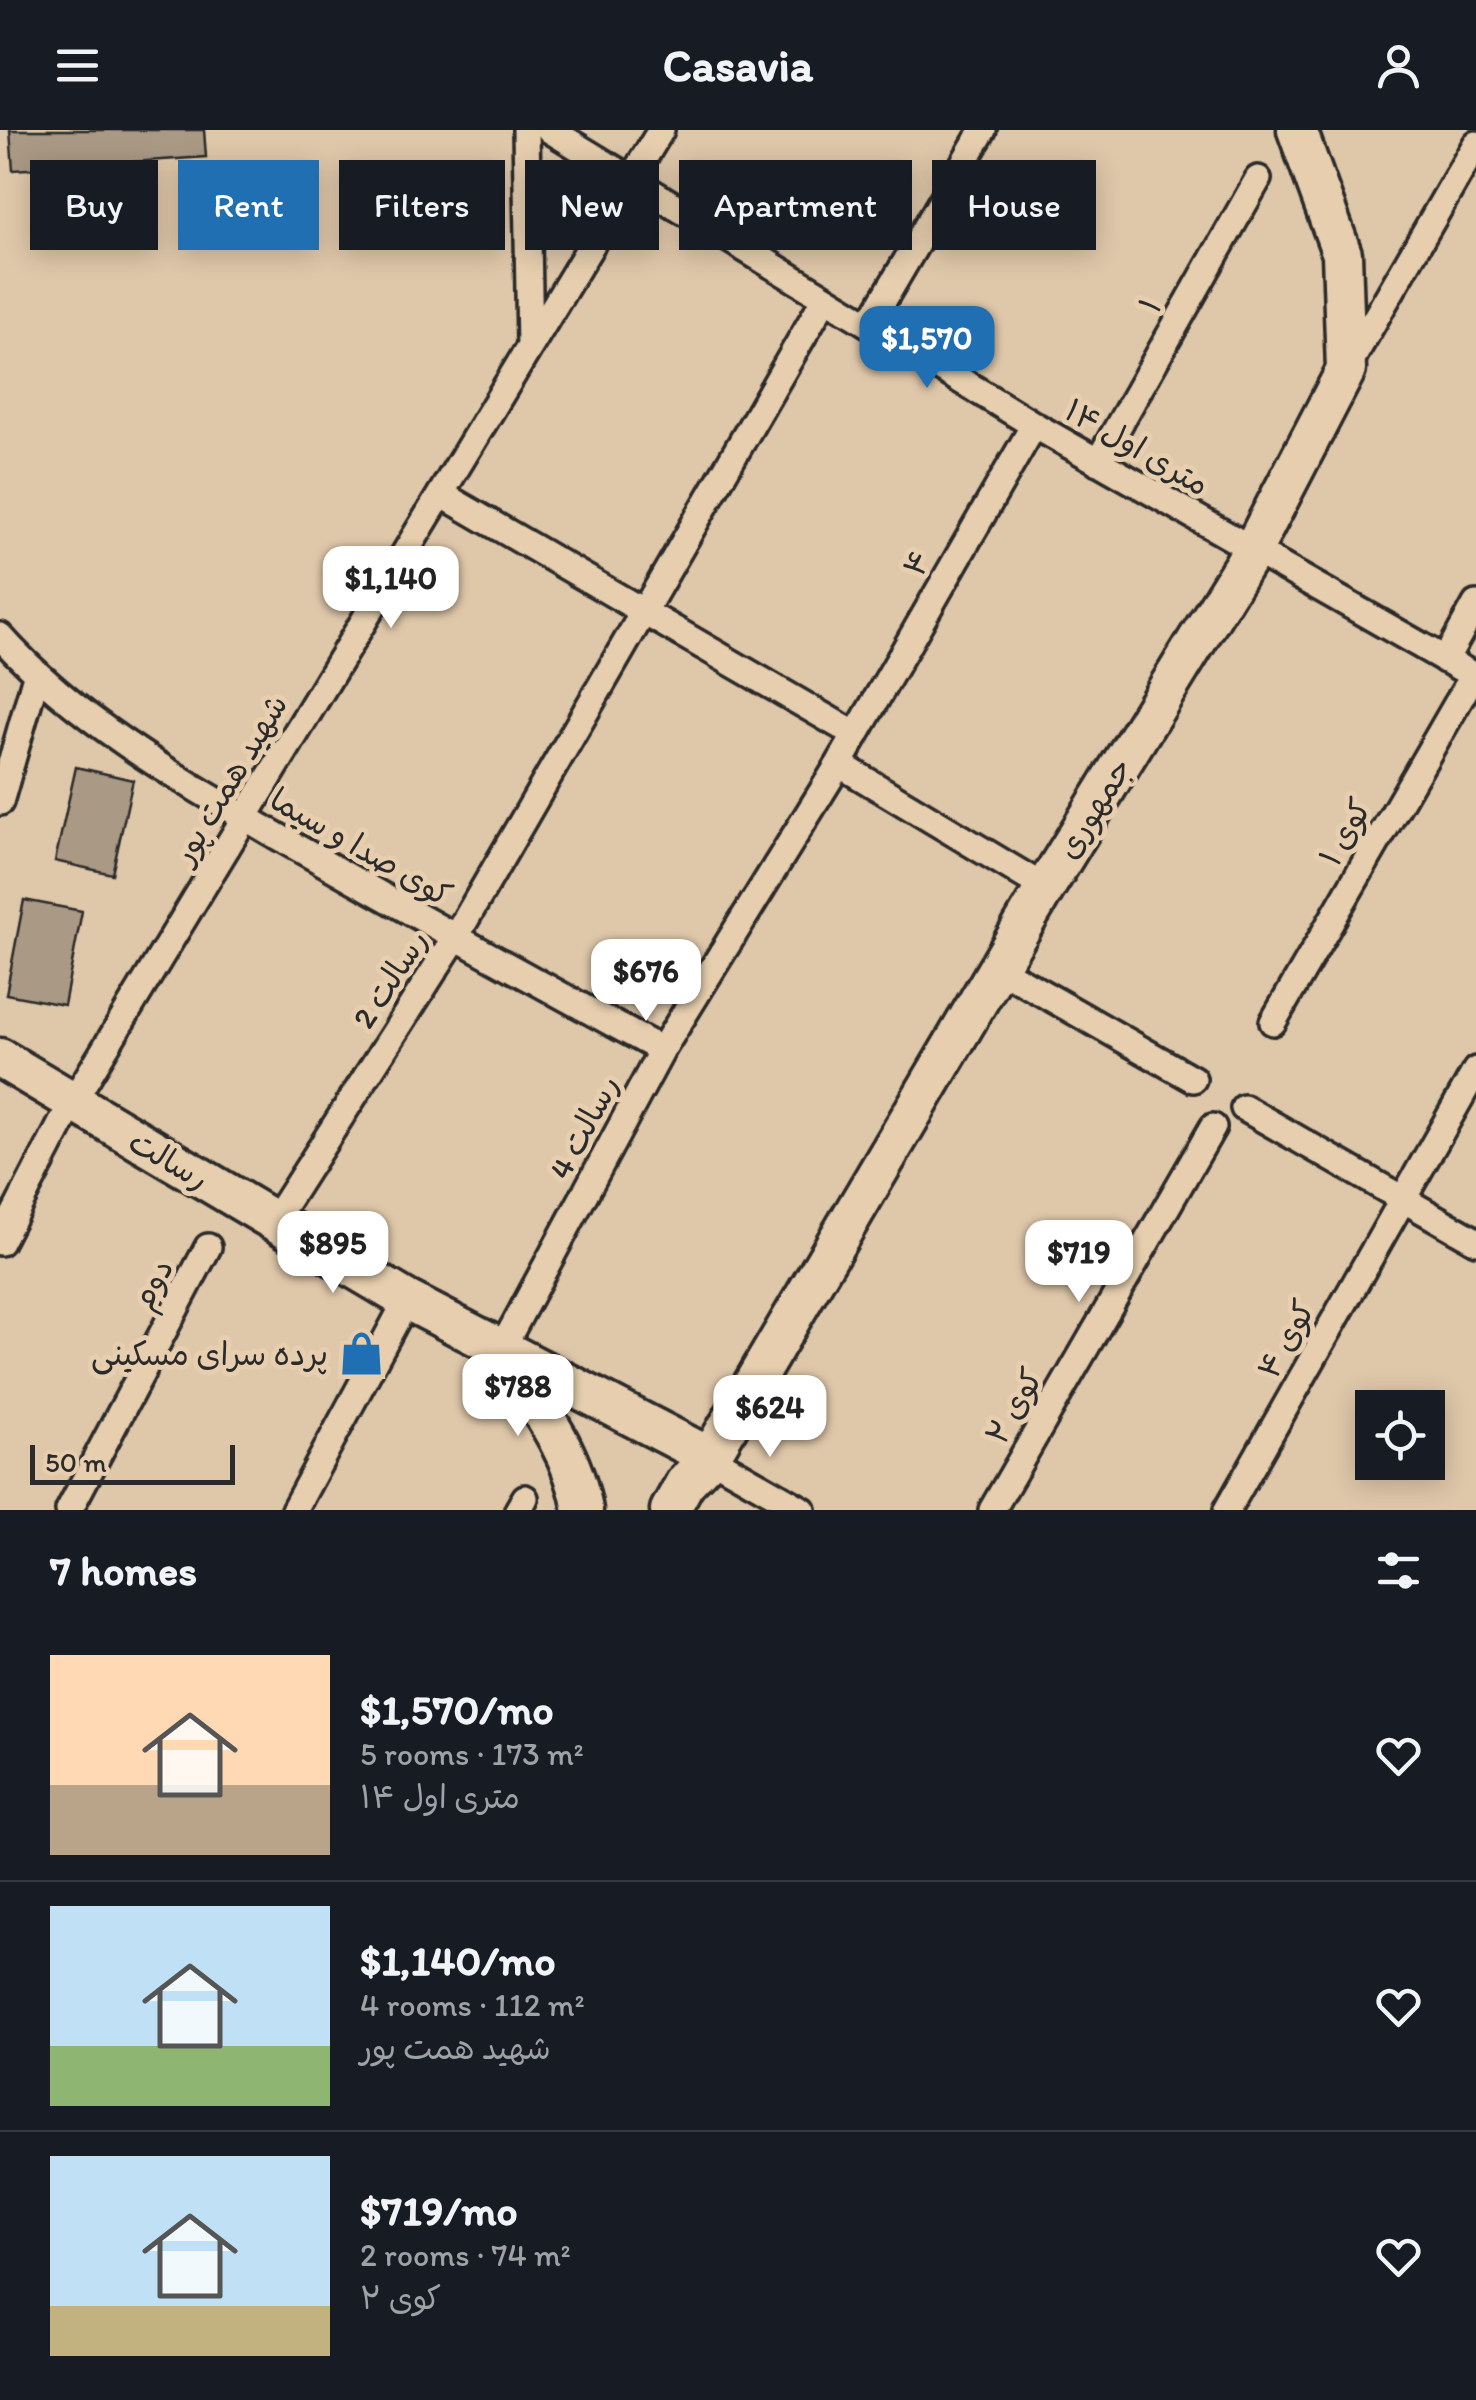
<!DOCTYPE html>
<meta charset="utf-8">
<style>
body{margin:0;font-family:Itim,"Playpen Sans Arabic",sans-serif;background:#20242c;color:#f1f3f6;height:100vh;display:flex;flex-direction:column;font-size:38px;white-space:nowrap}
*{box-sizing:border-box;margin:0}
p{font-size:32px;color:#9ea1a6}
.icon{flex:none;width:55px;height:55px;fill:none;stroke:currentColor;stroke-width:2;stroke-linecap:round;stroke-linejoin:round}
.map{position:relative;height:1380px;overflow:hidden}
.drawer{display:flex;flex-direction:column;background:#171b24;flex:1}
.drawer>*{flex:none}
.guide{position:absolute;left:30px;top:30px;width:1418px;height:90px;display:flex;gap:20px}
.tools{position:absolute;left:1355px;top:1260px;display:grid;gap:20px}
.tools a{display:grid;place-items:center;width:90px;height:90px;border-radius:0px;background:#171b24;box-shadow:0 5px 25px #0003;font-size:50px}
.scale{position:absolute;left:30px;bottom:25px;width:205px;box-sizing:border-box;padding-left:10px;border:5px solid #2b2b2b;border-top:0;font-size:28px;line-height:35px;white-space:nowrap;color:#2b2b2b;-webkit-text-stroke:8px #e6ceae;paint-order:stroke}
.price{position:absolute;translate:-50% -85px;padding:0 22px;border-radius:20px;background:#fff;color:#222;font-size:32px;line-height:65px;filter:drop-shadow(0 2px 5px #0008)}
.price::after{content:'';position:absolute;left:50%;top:60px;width:30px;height:22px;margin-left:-15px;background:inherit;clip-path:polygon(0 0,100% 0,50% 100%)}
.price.current{background:#1f6fb2;color:#fff}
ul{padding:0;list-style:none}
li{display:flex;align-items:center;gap:30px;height:250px;padding:0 50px}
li+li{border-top:2px solid #363941}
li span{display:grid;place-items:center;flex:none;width:280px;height:200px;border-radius:0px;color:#555}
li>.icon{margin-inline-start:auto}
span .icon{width:120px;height:120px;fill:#fffc;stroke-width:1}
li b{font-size:42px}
h2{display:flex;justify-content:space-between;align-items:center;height:120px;padding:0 50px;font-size:42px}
.tag{padding:0 35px;border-radius:0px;background:#171b24;box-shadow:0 5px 25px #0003;font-size:35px;line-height:90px}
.tag.current{background:#1f6fb2;color:#fff}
header{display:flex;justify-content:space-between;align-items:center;height:130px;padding:0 50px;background:#171b24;font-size:45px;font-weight:700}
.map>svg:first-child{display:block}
</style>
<header><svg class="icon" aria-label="menu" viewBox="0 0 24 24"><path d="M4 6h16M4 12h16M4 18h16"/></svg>Casavia<svg class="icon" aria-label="person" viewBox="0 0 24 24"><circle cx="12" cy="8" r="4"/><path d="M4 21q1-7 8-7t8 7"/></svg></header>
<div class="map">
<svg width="1476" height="1380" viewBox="0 0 1476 1380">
<rect width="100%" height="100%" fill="#dfc7a9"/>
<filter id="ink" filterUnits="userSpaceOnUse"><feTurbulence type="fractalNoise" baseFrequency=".01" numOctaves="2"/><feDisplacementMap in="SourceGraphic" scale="20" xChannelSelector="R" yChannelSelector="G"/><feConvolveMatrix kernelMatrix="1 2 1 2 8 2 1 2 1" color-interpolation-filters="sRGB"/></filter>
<g filter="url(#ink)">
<path fill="#aa9984" stroke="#2b2b2b" stroke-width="2.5" d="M10,0H204L206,27L13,40Z
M76,637L133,650L112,744L55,731Z
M24,770L82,781L64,875L6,864Z"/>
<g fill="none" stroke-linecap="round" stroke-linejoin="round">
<defs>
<path id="street" d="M526,0L530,216
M550,0L1034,295L1476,547
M870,193L983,0
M1348,236L1476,14
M1098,332L1258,49
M441,364L856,605
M0,506C82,597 191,656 296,717C417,786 539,854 662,920
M1445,530L1476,474
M839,634L1045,758
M0,672L36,546
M1000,839L1193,949
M1273,892L1473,546
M1244,978L1476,1111
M274,1091L455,808L825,168
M0,1112L72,973L661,0
M501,1220L662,920L839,634L1034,295
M710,1327L803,1380
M69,1380L208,1117
M294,1380L407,1170
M518,1380L525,1368
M992,1380L1213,997
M1227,1380L1476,940"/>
<path id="secondary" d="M0,928L407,1170L710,1327
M502,1222C535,1272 573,1320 583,1380
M670,1380L685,1353L710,1327L1045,758L1252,421L1346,240L1342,124L1297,0"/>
</defs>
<use href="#street" stroke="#2b2b2b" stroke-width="32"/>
<use href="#secondary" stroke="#2b2b2b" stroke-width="45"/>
<use href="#street" stroke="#e6ceae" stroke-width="25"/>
<use href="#secondary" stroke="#e6ceae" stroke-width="38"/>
</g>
</g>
<defs>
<symbol id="shop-bare" viewBox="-9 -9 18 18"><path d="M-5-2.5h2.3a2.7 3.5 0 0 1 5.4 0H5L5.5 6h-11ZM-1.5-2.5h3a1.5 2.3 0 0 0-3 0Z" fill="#1f6fb2" stroke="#e6ceae" stroke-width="2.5" paint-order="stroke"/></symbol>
</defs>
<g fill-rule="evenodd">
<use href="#shop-bare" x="330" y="1192" width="63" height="63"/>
</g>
<g text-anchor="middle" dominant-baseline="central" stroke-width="10" stroke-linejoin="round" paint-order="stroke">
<g font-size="32" fill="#2b2b2b" stroke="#e6ceae">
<text transform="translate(1150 175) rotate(-61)">۱</text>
<text transform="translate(1137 317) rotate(30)">۱۴ متری اول</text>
<text transform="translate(917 433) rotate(-60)">۴</text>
<text transform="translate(230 649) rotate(-59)">شهید همت پور</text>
<text transform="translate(1094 678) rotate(-58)">جمهوری</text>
<text transform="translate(1345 702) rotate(-60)">کوی ۱</text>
<text transform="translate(361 717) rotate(30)">کوی صدا و سیما</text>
<text transform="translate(390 849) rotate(-57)">رسالت 2</text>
<text transform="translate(584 997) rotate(-62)">رسالت 4</text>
<text transform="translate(169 1030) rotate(30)">رسالت</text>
<text transform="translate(152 1154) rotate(-62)">دوم</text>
<text transform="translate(1286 1209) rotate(-61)">کوی ۴</text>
<text transform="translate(1014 1276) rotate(-60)">کوی ۲</text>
</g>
<g font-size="32" fill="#2b2b2b" stroke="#e6ceae" text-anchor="end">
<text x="328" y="1224">پرده سرای مسکینی</text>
</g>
</g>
</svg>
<div class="tools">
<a><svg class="icon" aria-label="locate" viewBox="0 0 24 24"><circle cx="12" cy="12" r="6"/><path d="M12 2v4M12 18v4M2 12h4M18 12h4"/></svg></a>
</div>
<div class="scale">50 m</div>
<b class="price current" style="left:927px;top:261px">$1,570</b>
<b class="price" style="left:391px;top:501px">$1,140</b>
<b class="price" style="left:646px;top:894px">$676</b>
<b class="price" style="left:333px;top:1166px">$895</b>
<b class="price" style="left:1079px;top:1175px">$719</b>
<b class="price" style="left:518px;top:1309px">$788</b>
<b class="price" style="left:770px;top:1330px">$624</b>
<div class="guide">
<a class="tag">Buy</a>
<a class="tag current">Rent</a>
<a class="tag">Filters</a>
<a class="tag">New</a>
<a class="tag">Apartment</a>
<a class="tag">House</a>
</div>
</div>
<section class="drawer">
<h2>7 homes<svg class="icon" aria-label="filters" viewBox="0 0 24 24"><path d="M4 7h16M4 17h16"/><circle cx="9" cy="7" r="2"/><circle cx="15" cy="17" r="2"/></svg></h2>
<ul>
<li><span style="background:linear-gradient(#ffd9b3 65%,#b9a48a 0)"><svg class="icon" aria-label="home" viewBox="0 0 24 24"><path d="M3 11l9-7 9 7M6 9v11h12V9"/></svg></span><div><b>$1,570/mo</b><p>5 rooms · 173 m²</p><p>۱۴ متری اول</p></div><svg class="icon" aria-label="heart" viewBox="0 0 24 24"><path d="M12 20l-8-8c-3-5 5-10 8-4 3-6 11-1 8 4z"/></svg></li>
<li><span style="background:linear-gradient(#bfe0f5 70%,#8fb573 0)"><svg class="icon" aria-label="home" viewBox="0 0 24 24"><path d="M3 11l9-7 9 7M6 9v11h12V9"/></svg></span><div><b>$1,140/mo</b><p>4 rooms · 112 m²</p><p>شهید همت پور</p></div><svg class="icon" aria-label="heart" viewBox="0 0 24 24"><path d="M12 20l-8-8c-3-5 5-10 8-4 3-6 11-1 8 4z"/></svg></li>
<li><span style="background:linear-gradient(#bfe0f5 75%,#c2b280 0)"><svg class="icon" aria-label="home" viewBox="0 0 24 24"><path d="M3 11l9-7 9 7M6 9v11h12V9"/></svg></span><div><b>$719/mo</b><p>2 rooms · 74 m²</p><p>کوی ۲</p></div><svg class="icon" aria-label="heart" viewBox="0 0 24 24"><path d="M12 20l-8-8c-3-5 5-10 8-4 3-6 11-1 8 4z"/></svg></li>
</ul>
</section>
